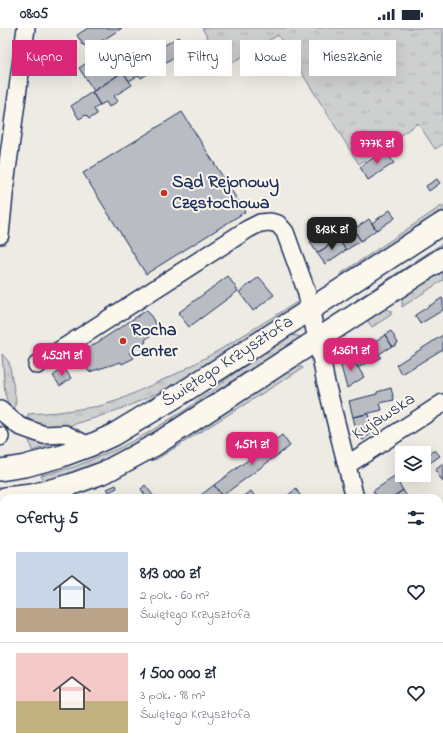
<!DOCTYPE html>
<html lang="pl">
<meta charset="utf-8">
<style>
body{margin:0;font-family:"Indie Flower",sans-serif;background:#f2f2f3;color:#1f2937;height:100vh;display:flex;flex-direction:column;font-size:15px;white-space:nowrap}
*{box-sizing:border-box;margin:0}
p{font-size:13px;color:#747a83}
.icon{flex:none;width:22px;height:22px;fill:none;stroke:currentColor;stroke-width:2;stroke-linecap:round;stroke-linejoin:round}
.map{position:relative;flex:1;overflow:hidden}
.panel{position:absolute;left:0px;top:466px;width:443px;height:256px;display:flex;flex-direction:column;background:#fff;border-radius:12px 12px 0 0;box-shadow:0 4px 16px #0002}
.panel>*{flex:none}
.guide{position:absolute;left:12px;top:12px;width:419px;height:36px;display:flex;gap:8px}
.fabs{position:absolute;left:395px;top:418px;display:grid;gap:8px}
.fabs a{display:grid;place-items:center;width:36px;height:36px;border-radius:0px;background:#fff;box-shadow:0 4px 16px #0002;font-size:20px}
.price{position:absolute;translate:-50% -34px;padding:0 9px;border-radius:8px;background:#db2777;color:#fff;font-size:13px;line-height:26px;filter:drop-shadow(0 1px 2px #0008)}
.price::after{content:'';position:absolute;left:50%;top:24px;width:12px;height:9px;margin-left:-6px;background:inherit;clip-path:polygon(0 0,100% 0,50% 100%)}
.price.selected{background:#222;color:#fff}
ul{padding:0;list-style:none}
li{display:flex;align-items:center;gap:12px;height:100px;padding:0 16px}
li+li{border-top:1px solid #e0e1e3}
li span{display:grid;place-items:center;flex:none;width:112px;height:80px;border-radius:0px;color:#555}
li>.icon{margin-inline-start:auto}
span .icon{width:48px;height:48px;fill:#fffc;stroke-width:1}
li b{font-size:17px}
h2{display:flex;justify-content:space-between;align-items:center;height:48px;padding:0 16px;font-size:17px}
.tag{padding:0 14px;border-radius:0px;background:#fff;box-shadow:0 4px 16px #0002;font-size:14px;line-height:36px}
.tag.selected{background:#db2777;color:#fff}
.status{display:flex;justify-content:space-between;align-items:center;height:28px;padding:0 20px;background:#fff;direction:ltr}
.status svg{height:11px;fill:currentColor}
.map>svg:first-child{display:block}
</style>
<div class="status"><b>08:05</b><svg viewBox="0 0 49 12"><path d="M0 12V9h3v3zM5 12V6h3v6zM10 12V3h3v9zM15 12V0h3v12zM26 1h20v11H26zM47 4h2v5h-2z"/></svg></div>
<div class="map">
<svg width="443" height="722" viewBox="0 0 443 722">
<defs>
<pattern id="grass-tufts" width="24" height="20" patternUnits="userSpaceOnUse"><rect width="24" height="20" fill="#cecfcf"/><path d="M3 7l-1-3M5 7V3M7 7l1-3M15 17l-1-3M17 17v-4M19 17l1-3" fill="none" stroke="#b0b2b4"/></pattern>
</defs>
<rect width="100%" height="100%" fill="#eeebe4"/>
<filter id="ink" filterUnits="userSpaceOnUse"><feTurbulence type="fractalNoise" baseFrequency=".025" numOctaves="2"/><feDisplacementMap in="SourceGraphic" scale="8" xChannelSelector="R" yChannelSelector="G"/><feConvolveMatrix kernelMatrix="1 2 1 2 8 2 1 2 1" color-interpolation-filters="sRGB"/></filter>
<g filter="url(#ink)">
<path fill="url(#grass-tufts)" stroke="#747f96" d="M202,0H443V116L435,121L418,95L359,136L352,125L278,7L225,39Z
M443,177V185L341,250L339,247Z
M443,215V222L358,277L356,272Z
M443,243V252L402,279V272L405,267Z
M302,271L300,277L182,352L157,365L131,377L98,389L62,400H55L28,395V386L59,384L100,378L119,372L180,344L221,321Z
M384,280L391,283V287L372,299L367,292Z
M286,307L299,308L301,313L212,372L118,427L79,443L42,453L41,447L74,439L119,420L146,406L188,380Z
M2,326L9,334L16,372L14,385L7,372L5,366Z
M293,339H301L303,340L157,431L150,433L166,420Z
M28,408L63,414L32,423Z"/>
<path fill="#b9bcc3" stroke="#1b2f5e" d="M88,0H122L92,19L83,17L77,7Z
M178,9L186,21L153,43L144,30Z
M102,25L117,48L94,63L79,40Z
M143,31L151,44L141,50L139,47L129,53L123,44Z
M123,44L132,57L114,68L118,73L109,79L106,74L100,77L92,64Z
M92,64L100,77L94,81L97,86L89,91L86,87L79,91L71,78Z
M182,84L245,184L146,246L83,145Z
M385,122L394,135L368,152L360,139Z
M437,151L440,155L429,163L426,158Z
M390,182L395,190L377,202L372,195Z
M369,191L376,202L361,213L354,202L352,203L349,199L355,196L357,199Z
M354,202L361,213L346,222L339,212Z
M326,203L333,215L317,225L310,214Z
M339,207L341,210L339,212L346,222L325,236L317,225L336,213L334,211Z
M228,248L238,263L189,299L178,285Z
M259,249L274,267L253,283L239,264Z
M442,270L443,271V282L420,296L415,287Z
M147,282L159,301L149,307L150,308L145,312L146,314L129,325L134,330L122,336L121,334L89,344L78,327Z
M391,303L398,315L393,319L385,307Z
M385,307L392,318L379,326L381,329L376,333L374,330L358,340L351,328Z
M443,307V321L402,346L396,337Z
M351,328L364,349L347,360L340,335Z
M64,340L71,350L60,358L53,348Z
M391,360L394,372L380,375L382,382L353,389L349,373L377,366V364Z
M368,386L372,405L363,412L358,410L353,389Z
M282,407L290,418L222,468L214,457Z
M435,422L440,428L424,439V429Z
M443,436V454L435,442Z
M402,444V447H412L399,456L403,462L391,470H378L373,463Z
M116,457L117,460L109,464L107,461Z
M145,457L155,470H147L141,461Z
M214,457L222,468L220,470H197Z
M296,461L302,470H284Z
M403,462L408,470H391Z
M251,463L256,470H242Z
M439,516L443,523V525L439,528Z
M443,574V600L439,602V577Z
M443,624V639L439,641V627Z
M443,639V655L439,658V641Z
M443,673V702L439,704V676Z
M0,699L3,716H0Z
M51,718H79L80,722H52Z
M79,718H114L108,722H80Z
M114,718H164L167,722H108Z
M173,718H176L177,719L179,718H187L190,722H168Z"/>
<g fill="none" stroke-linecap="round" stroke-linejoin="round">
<defs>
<path id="minor" d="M0,207L5,157L26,0
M37,337L248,201L260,195L270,194L278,196L285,204L306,262L322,334L325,351L355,470
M0,382L19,398L44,407L65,406L89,418
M0,408V409
M347,437L443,375
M0,523L4,553
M28,718V722
M411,718L412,722"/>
<path id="major" d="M0,442L25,438L62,428L89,418L113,407L179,367L443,195
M5,470L32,467L70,457L105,444L155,417L443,230"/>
</defs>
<use href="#minor" stroke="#1b2f5e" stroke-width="20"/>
<use href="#major" stroke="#1b2f5e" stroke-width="24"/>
<use href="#minor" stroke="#fbf7ec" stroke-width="17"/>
<use href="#major" stroke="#fbf7ec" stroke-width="21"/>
</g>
</g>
<g fill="#c8321e" stroke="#fbf7ec" stroke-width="1.5">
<circle cx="164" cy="165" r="4"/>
<circle cx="123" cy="313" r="4"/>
</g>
<g text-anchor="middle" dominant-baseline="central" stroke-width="4" stroke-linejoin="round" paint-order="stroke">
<g font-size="18" font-weight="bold" fill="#1b2f5e" stroke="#fbf7ec" text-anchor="start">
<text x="172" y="155">Sąd Rejonowy<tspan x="172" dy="21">Częstochowa</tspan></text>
<text x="131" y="303">Rocha<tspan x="131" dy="21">Center</tspan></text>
</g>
<g font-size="18" fill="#1b2f5e" stroke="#fbf7ec">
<text transform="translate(228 334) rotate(-33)">Świętego Krzysztofa</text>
<text transform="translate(384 389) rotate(-33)">Kujawska</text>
</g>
</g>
</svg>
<div class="fabs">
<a><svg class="icon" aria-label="layers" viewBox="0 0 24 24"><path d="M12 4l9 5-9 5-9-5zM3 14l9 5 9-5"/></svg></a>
</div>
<b class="price" style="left:377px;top:137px">777K zł</b>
<b class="price selected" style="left:332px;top:223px">813K zł</b>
<b class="price" style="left:351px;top:344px">1.36M zł</b>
<b class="price" style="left:62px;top:349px">1.52M zł</b>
<b class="price" style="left:252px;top:438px">1.5M zł</b>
<div class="guide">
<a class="tag selected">Kupno</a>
<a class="tag">Wynajem</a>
<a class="tag">Filtry</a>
<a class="tag">Nowe</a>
<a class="tag">Mieszkanie</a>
</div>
<section class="panel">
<h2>Oferty: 5<svg class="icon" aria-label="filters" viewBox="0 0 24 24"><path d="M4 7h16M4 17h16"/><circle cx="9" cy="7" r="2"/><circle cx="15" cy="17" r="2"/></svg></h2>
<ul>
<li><span style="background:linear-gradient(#c9d6e8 70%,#b9a48a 0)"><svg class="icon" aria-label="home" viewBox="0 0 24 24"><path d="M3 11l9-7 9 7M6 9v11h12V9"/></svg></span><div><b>813 000 zł</b><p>2 pok. · 60 m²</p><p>Świętego Krzysztofa</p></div><svg class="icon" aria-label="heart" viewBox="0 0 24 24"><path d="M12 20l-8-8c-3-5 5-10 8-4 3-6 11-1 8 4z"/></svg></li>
<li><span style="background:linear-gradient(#f6c9c9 60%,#c2b280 0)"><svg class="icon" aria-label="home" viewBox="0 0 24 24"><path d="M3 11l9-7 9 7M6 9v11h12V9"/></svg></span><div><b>1 500 000 zł</b><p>3 pok. · 98 m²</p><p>Świętego Krzysztofa</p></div><svg class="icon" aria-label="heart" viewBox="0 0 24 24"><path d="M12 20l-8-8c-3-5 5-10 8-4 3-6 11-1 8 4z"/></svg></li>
</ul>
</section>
</div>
